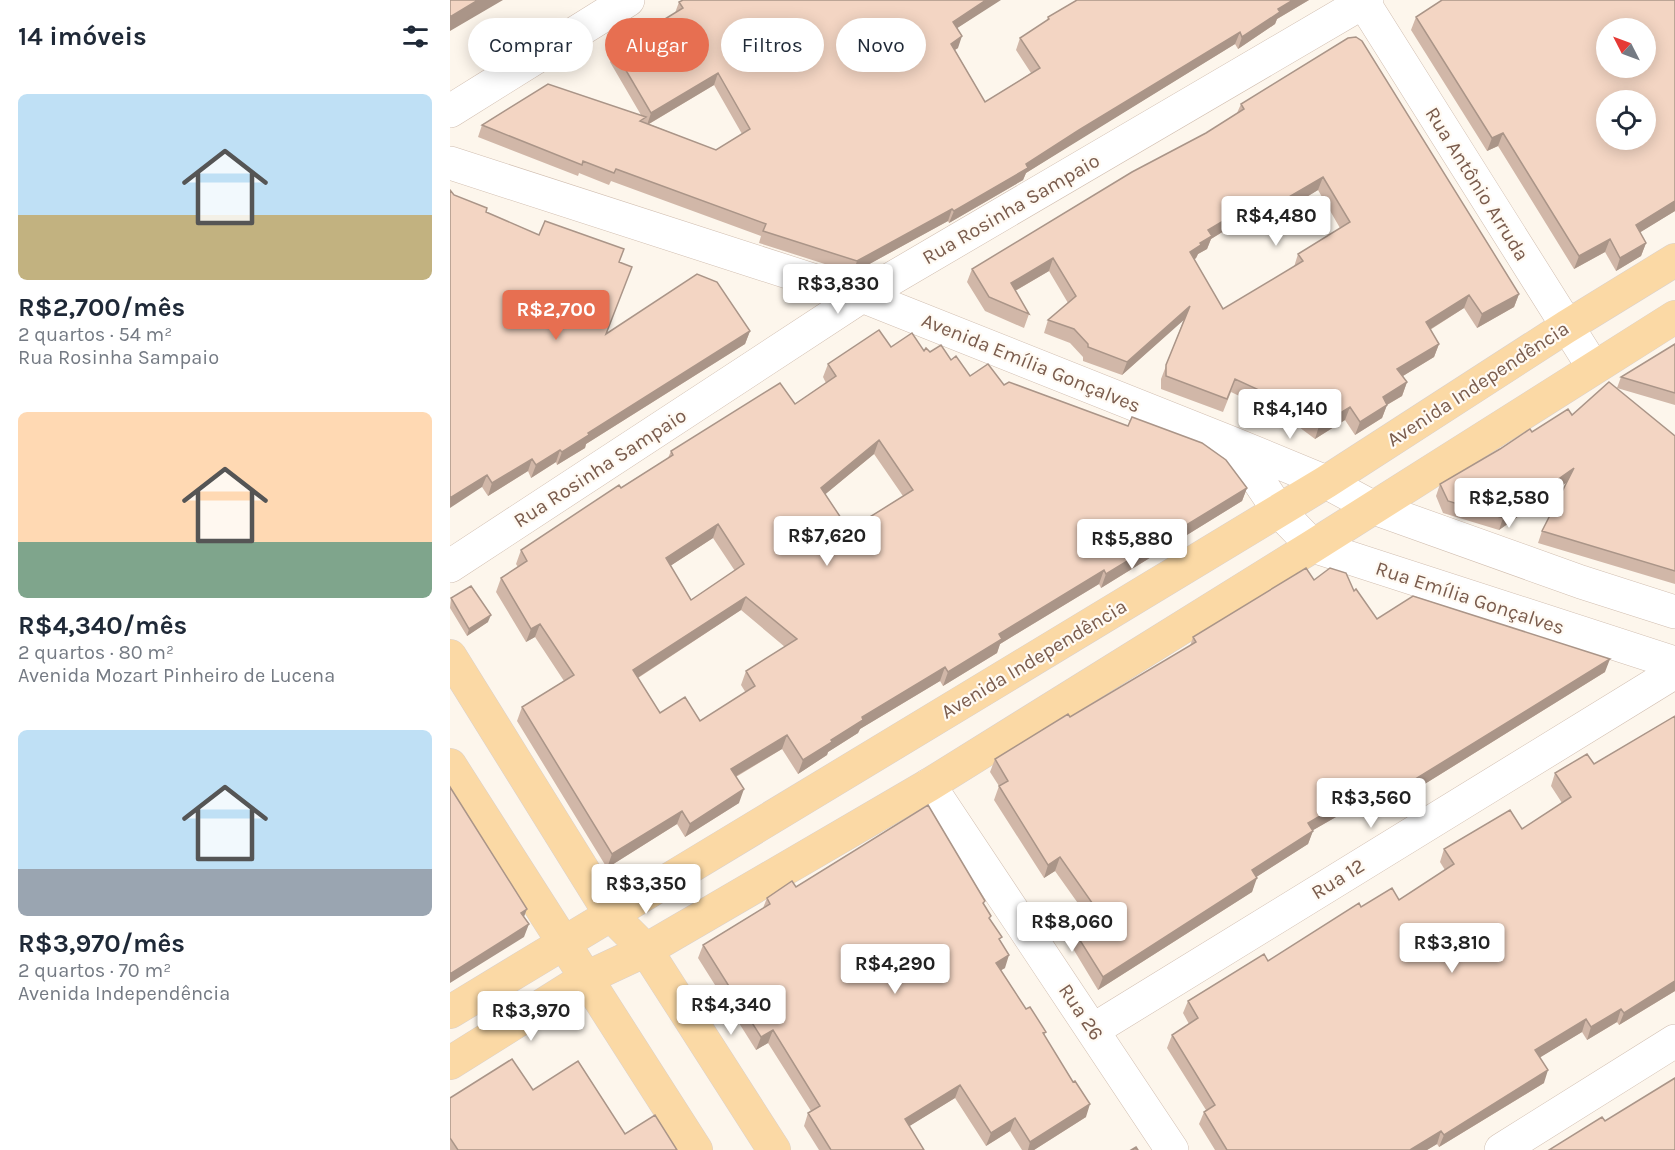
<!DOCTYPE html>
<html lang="pt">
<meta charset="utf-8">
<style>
body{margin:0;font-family:Karla,sans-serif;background:#f2f2f3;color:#1f2937;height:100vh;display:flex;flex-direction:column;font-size:22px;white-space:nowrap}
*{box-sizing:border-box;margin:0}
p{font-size:20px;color:#747a83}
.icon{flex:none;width:33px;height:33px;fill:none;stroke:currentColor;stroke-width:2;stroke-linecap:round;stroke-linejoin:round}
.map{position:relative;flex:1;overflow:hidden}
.panel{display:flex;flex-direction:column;background:#fff;width:450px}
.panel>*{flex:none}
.banner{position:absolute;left:18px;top:18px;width:570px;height:54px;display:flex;gap:12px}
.needle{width:39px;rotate:312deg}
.controls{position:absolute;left:1146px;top:18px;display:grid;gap:12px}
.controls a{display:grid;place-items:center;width:60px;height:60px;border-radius:50%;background:#fff;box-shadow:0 3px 15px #0003;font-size:30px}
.price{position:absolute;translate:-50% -51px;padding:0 14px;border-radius:6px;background:#fff;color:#222;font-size:20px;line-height:39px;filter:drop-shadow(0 2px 3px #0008)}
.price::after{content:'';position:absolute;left:50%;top:36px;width:18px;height:14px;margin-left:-9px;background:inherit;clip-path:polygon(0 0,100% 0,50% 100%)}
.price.on{background:#e76f51;color:#fff}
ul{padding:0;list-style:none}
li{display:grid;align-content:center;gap:12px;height:318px;padding:0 18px}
li span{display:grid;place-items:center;height:186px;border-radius:9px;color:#555}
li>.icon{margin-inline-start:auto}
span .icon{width:108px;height:108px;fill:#fffc;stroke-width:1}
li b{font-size:26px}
h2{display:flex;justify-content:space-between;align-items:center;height:72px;padding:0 18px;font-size:26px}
.chip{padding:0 21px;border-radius:27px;background:#fff;box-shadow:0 3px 15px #0003;font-size:21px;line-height:54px}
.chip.on{background:#e76f51;color:#fff}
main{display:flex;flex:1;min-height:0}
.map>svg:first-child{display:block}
</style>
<main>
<section class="panel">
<h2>14 imóveis<svg class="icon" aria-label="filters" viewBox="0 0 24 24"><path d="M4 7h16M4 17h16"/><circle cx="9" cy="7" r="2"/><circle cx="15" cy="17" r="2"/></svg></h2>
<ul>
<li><span style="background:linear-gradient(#bfe0f5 65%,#c2b280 0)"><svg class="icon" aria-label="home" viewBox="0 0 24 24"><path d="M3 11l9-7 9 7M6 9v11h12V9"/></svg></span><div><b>R$2,700/mês</b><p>2 quartos · 54 m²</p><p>Rua Rosinha Sampaio</p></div></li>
<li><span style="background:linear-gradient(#ffd9b3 70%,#7fa58c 0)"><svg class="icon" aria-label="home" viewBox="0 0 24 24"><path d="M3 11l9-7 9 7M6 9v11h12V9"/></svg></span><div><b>R$4,340/mês</b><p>2 quartos · 80 m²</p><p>Avenida Mozart Pinheiro de Lucena</p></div></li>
<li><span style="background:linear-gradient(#bfe0f5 75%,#9aa5b1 0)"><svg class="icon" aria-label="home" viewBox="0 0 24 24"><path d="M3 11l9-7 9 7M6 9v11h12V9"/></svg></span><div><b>R$3,970/mês</b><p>2 quartos · 70 m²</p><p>Avenida Independência</p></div></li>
</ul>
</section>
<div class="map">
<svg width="1225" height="1150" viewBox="0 0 1225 1150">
<rect width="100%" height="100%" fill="#fdf6ec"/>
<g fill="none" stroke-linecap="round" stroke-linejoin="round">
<defs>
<path id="minor" d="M912,0L1143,367
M0,111L178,0
M0,163L412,296L784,444L876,482L924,508L1131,582L1225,612
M784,444L829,511L863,546L1225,663
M0,566L412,296L917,0
M479,785L722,1150
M643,1030L1225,672
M1051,1150L1225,1041"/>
<path id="major" d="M0,656L161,915L196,950L324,1150
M0,765L246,1150
M0,1012L876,482L1116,327L1225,260
M0,1063L136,978L196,950L479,785L863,546L1225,317"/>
</defs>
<use href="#minor" stroke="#d1beb0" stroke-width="34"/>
<use href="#major" stroke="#dad1cd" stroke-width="34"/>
<use href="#minor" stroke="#fff" stroke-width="33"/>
<use href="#major" stroke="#fbd9a5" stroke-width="33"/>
</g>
<path fill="#d1b7a8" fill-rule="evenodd" d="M627,0H859L827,19L825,24L788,49L785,44L625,142L576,173L573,180L499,223L498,221L403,273L309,243L311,236L161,181L159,185L129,173L128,176L28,137L32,125L191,115L160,62L164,50L225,13L229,2L537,8L507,28L508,48L505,50L535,102L581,73L566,50L570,38L596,22L598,17ZM264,85L292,134L266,150L199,124Z
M1225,0V211L1190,232L1196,243L1191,256L1166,271L1155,252L1124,269L1048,146L1037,151L961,30L966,17Z
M791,104L1069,294L1064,307L1027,328L1014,308L980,330L989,344L984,357L953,376L957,382L952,396L937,405L932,418L905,435L895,420L865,439L841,421L781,392L773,412L711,389V379L734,319L672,375L633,361V357L620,343L594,333L598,320L618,303L599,271L565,291L579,314L574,328L535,311L517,282L522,269L756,133L787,113ZM868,190L890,228L848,254L844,267L773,309L744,260L746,258L748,254L757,249L761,239L795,218L798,223L818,211L822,218Z
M4,195L36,212L89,235L169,262L156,334L300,331L295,344L136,444L135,448L107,465L106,462L81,478L78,471L38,496L32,487Z
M1225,344V405L1167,388L1171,377Z
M441,347L474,351L501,360L520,376L554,385L797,488L792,501L651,588L649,584L550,644L547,653L493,686L490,681L410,729L408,733L378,752L377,755L348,774L332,749L286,777L289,803L235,837L227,824L157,868L67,721L72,707L114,681L85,637L76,642L46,592L51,578L68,567L66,564L71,550L218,458L221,451L345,404L376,383L373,377L378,364ZM424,454L453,496L399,530L375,494ZM263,538L285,571L241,600L220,566ZM291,610L335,647L296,671L291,685L296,693L250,721L210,713L188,678Z
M1122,415L1225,436V584L1088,543L1092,531L1117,482L1049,530L993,513L986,496L990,484L1082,432Z
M864,580L904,591L927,619L1155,672L928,813L919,798L863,830L858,844L806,877L802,892L648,990L622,947L626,934L642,923L605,871L594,878L544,800L549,786L540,772L545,759L620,717L740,646L743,637Z
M1,598L38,622L17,636L0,608Z
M1225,716V991L1169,1025L1167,1022L1137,1040L1132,1032L1090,1057L1094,1083L989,1147L987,1144L977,1150H765L749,1124L754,1112L756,1110L717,1048L722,1035L739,1024L733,1013L738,1001L818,961L911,907L949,900L995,870L990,862L994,849L1072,829L1112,803L1101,786L1105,773L1144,764Z
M346,887L534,905L550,941L555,968L551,970L576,1009L596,1032L594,1036L636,1117L584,1150H572L560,1131L536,1146L505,1098L459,1126L474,1150H369L354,1126L358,1113L361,1111L318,1043L306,1050L248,958L253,945L313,908L317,898Z
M83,1090L175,1134L227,1150H0V1098Z"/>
<path fill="#aa9588" d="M28,0H53L0,31V17Z
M536,0H551L498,34L503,22Z
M843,0H859L827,19L825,24L788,49L792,37L828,9Z
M790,32L785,44L576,173L573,180L499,223L504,211L629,130Z
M512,36L508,48L496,55L501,44Z
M268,73L264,85L197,125L201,113Z
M1053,133L1048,146L1037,151L1042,138Z
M873,177L868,190L822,218L827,204Z
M823,198L818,211L798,223L803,209Z
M1225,201V211L1181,238L1186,225Z
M800,205L795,218L761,239L757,249L748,254L746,258L735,266L740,252L758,230Z
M502,209L498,221L403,273L407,261Z
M1160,239L1155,252L1124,269L1129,256Z
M1196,243L1191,256L1166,271L1170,258Z
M603,258L599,271L556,296L561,283Z
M1069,294L1064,307L1027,328L1032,314Z
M1019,295L1014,308L971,335L976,322Z
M740,306L735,319L672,375L677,362Z
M300,331L295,344L136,444L135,448L107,465L112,452L138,433Z
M989,344L984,357L943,382L947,369Z
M957,382L952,396L928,410L933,397Z
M937,405L932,418L905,435L910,422Z
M900,407L895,420L865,439L869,426Z
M429,440L424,454L366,502L371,488Z
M110,450L106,462L81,478L86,465Z
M82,459L78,471L38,496L42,483Z
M1124,468L1120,480L1049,530L1053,518Z
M37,475L32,487L0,508V498Z
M797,488L792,501L651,588L656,574Z
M268,524L263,538L211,572L216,558Z
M654,570L649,584L550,644L547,653L493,686L498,672L549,634Z
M296,597L291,610L178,684L183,670Z
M41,615L38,622L17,636L19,629Z
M90,624L85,637L76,642L81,629Z
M1160,659L1155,672L928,813L933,799Z
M495,667L490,681L410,729L408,733L378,752L377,755L348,774L353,760L412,717Z
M337,735L332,749L276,782L281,769Z
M923,785L919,798L853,836L858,823Z
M294,789L289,803L235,837L240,824Z
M232,811L227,824L157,868L162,854Z
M863,831L858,844L797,883L802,870Z
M610,857L605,871L594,878L598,865Z
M807,878L802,892L648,990L653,977Z
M77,909L72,922L71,913Z
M79,924L74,937L0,983V974Z
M559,955L555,968L541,976L546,963Z
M1225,981V991L1169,1025L1174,1013Z
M1171,1009L1167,1022L1137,1040L1141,1027Z
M1136,1019L1132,1032L1081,1063L1085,1050Z
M323,1030L318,1043L306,1050L311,1037Z
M1098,1070L1094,1083L989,1147L994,1135Z
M510,1085L505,1098L450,1132L455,1119Z
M640,1104L636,1117L584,1150H578L580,1142Z
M565,1118L560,1131L536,1146L541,1133Z
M991,1131L987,1144L977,1150H960Z"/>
<path fill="#f3d5c3" stroke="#aa9588" stroke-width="1.5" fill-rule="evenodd" d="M0,0H28L0,17Z
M233,0H536L503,22L512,36L501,44L535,102L590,68L570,38L599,19L598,17L627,0H843L828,9L830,12L792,37L790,32L629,130L576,164L578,168L504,211L502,209L407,261L313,231L316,224L166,169L164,173L133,161L132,165L32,125L98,84L196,117L190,121L266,150L300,129L268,73L201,113L164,50L233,8L229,2Z
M992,0H1225V201L1186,225L1196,243L1170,258L1160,239L1129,256L1053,133L1042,138L966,17ZM1156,28H1196V68H1156ZM1156,100H1196V140H1156Z
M906,37L912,41L1069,294L1032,314L1019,295L976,322L989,344L947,369L957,382L933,397L937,405L910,422L900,407L869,426L846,407L785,379L777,399L716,376V365L740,306L677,362L638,347V344L624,329L598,320L626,296L603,258L561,283L579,314L539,297L522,269L682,172L756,133L794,109L791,104L898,38ZM873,177L900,222L848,254L853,261L773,309L740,252L751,245L750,243L762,236L758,230L800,205L803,209L823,198L827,204Z
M0,190L4,195L37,208L36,212L89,235L95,221L174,249L169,262L182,267L156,334L247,274L267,282L300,331L138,433L139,435L112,452L110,450L86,465L82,459L42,483L37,475L0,498Z
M429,330L441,347L462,333L474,351L476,348L480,352L491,345L501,360L506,356L520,376L538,364L554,385L559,382L678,426L682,417L752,443L776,460L797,488L656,574L654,570L549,634L552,639L498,672L495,667L412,717L413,720L381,740L382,742L353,760L337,735L281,769L294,789L240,824L232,811L162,854L72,707L124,675L90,624L81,629L51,578L77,561L71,550L169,485L171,488L223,455L221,451L330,383L345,404L386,376L378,364ZM429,440L463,490L399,530L371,488ZM268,524L294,564L241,600L216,558ZM296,597L347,639L296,671L305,686L250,721L235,697L210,713L183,670Z
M1225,344V393L1171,377Z
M1159,382L1225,436V571L1092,531L1124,468L1053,518L998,501L990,484L1050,449L1080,429L1082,432L1118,409L1122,415Z
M856,568L864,580L880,568L896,573L904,591L906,589L927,619L963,596L1160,659L933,799L923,785L858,823L863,831L802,870L807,878L653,977L626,934L652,917L610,857L598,865L549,786L558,781L545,759L618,714L620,717L746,642L743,637Z
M21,586L41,615L19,629L1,598Z
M1225,716V981L1174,1013L1171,1009L1141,1027L1136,1019L1085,1050L1098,1070L994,1135L991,1131L960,1150H777L754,1112L765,1105L722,1035L748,1018L738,1001L814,954L818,961L909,903L911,907L942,888L949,900L1004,864L994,849L1060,810L1072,829L1121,797L1105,773L1137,754L1144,764Z
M0,787L77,909L71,913L79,924L0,974Z
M478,805L535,901L533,903L541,916L539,918L552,937L549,939L559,955L546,963L576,1009L580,1007L596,1032L593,1033L623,1082L625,1081L640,1104L580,1142L565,1118L541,1133L510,1085L455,1119L474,1150H381L358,1113L370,1106L323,1030L311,1037L253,945L320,904L317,898L342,881L346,887Z
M62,1059L83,1090L128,1061L175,1134L205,1115L227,1150H8L0,1138V1098Z
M1225,1078V1150H1099L1152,1117L1155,1121Z
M686,1147L688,1150H681Z"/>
<g text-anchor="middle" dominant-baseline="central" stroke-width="4.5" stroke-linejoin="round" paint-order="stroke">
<g font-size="20" fill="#7a5c4d" stroke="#fffaf3">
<text transform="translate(1027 184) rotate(58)">Rua Antônio Arruda</text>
<text transform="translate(561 209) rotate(-30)">Rua Rosinha Sampaio</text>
<text transform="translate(581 363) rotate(22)">Avenida Emília Gonçalves</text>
<text transform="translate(1028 384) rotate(-33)">Avenida Independência</text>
<text transform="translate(150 468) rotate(-33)">Rua Rosinha Sampaio</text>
<text transform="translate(1020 598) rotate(18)">Rua Emília Gonçalves</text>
<text transform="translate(584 659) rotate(-31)">Avenida Independência</text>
<text transform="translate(888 879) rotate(-32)">Rua 12</text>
<text transform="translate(631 1012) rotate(56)">Rua 26</text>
</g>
</g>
</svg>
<div class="controls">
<a><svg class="needle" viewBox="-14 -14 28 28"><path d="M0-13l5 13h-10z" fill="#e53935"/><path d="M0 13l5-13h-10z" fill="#747a83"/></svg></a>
<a><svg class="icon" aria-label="locate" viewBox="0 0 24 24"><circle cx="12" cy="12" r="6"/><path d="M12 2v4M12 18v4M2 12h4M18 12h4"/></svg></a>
</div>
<b class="price" style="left:826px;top:247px">R$4,480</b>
<b class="price" style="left:388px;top:315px">R$3,830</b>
<b class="price on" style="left:106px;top:341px">R$2,700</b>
<b class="price" style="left:840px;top:440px">R$4,140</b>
<b class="price" style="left:1059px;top:529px">R$2,580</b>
<b class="price" style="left:377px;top:567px">R$7,620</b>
<b class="price" style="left:682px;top:570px">R$5,880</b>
<b class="price" style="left:921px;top:829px">R$3,560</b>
<b class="price" style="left:196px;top:915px">R$3,350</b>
<b class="price" style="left:622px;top:953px">R$8,060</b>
<b class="price" style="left:1002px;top:974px">R$3,810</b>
<b class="price" style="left:445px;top:995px">R$4,290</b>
<b class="price" style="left:281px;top:1036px">R$4,340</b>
<b class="price" style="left:81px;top:1042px">R$3,970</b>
<div class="banner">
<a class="chip">Comprar</a>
<a class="chip on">Alugar</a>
<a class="chip">Filtros</a>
<a class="chip">Novo</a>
</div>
</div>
</main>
